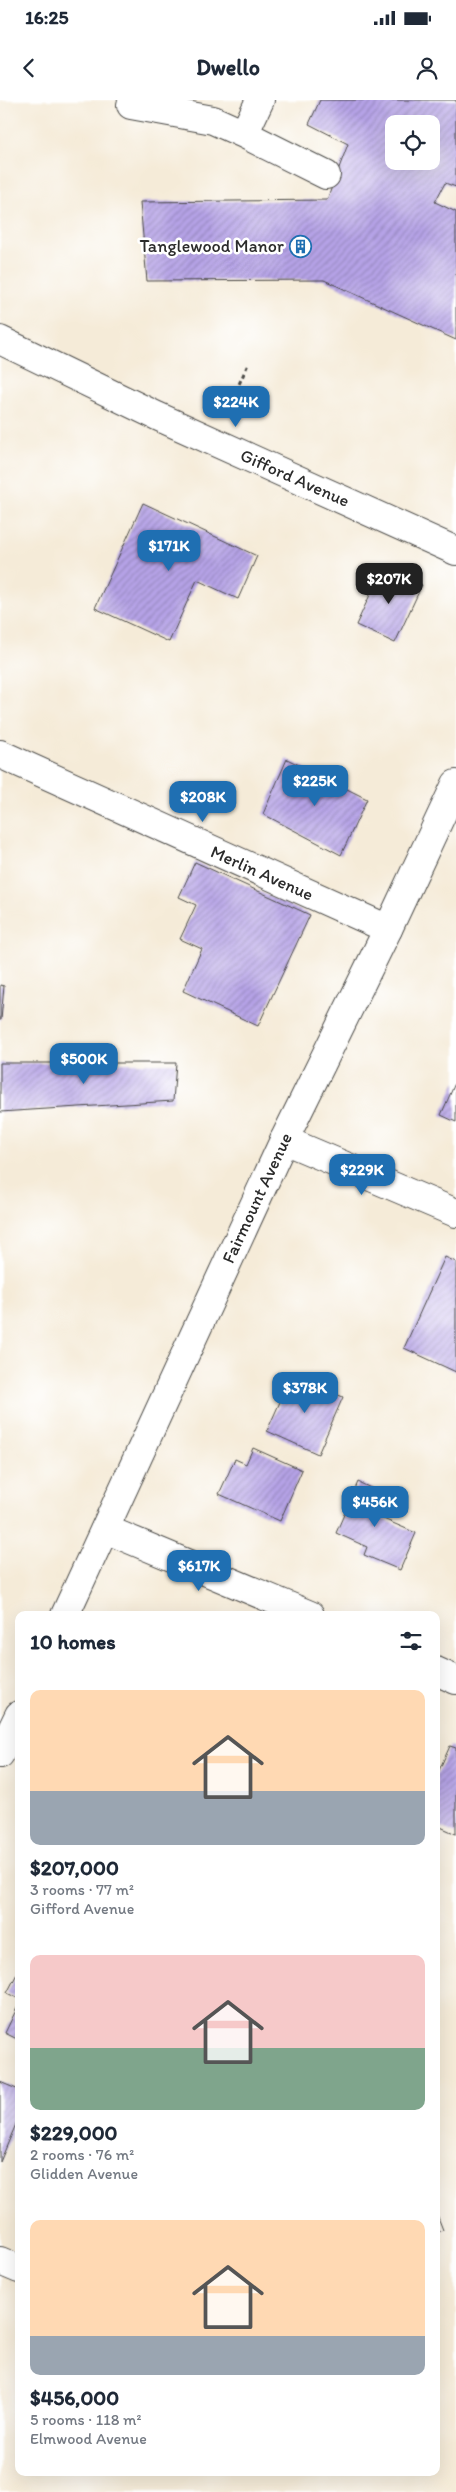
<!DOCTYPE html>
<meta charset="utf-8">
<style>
body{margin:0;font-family:Itim,sans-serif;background:#f6f6f7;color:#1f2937;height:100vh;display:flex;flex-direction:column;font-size:19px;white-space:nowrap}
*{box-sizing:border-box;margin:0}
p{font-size:16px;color:#747a83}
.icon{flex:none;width:28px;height:28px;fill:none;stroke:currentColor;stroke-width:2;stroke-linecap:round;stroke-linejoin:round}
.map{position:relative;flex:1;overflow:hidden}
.side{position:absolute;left:15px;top:1511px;width:425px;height:865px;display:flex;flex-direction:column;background:#fff;border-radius:10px;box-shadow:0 5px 20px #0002}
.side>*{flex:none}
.controls{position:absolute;left:385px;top:15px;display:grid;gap:10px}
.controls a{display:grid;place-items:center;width:55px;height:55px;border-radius:10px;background:#fff;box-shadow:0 5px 20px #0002;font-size:25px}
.price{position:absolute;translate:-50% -42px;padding:0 11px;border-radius:10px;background:#1f6fb2;color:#fff;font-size:16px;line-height:32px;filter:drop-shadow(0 1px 2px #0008)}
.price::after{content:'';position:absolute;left:50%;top:30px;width:15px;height:11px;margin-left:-8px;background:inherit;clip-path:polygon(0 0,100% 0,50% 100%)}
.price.current{background:#222;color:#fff}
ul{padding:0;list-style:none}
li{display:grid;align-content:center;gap:10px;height:265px;padding:0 15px}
li span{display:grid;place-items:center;height:155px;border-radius:10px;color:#555}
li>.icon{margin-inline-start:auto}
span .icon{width:90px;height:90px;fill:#fffc;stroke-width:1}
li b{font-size:21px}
h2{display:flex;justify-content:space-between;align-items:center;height:60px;padding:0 15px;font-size:21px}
.status{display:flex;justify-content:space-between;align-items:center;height:35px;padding:0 25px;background:#fff;direction:ltr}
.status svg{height:14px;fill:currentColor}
header{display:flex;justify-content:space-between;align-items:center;height:65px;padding:0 15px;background:#fff;font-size:22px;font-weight:700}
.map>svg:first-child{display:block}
</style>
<div class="status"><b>16:25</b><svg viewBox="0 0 49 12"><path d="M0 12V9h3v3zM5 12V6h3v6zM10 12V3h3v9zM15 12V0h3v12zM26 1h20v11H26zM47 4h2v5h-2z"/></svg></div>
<header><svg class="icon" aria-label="back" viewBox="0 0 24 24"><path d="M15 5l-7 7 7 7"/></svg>Dwello<svg class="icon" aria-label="person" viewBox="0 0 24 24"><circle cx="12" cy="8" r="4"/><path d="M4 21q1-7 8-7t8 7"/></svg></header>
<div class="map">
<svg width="456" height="2392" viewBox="0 0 456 2392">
<defs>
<pattern id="building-hatch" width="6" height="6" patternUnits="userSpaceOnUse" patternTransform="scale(1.25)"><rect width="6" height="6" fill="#b6a3e7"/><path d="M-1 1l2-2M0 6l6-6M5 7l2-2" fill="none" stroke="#9485bb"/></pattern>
</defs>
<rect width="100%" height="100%" fill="#fff"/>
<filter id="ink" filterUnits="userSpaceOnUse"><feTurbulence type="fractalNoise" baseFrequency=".02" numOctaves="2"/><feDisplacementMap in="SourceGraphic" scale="10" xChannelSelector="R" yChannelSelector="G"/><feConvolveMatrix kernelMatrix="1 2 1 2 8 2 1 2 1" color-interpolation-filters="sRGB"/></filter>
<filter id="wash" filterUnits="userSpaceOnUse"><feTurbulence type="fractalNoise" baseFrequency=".0096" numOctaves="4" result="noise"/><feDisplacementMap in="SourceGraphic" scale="20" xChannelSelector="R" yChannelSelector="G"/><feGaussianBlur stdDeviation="1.12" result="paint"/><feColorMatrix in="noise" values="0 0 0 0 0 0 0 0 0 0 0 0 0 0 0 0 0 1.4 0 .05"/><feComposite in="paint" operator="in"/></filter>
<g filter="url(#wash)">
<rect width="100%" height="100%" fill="#f5ebd8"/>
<g id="blocks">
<path fill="url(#building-hatch)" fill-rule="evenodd" d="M320,0H456V87L445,83L435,102L456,112V240L324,180L147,181L140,102L327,100L348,44L309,24ZM394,24H431V61H394Z
M143,403L257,456L238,499L197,480L169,542L95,508Z
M383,467L422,485L395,543L356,525Z
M287,659L367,699L341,755L263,714Z
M195,762L310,815L258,926L183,891L202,849L180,839L196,805L179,797Z
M0,885L4,886L1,920H0Z
M0,963H176L173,1001L0,1012Z
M456,981V1022L441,1015Z
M445,1157L456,1162V1272L404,1248Z
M292,1275L343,1297L318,1354L267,1331Z
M253,1348L302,1370L280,1421L219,1394L235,1359L246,1364Z
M358,1382L390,1397L381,1418L416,1433L400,1470L364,1455L367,1447L336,1433Z
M450,1646L456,1648V1734L436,1725V1677Z
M19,1870V1899L7,1893Z
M19,1904V1940L5,1933Z
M0,1982L19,1990V2017L0,2062Z
M436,2112L443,2130L436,2133Z"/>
</g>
</g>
<g filter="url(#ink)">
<use href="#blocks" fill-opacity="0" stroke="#494845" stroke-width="1"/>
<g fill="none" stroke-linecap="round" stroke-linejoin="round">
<defs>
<path id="minor" d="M131,5L213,20L244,34L260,0
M244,34L326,75
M0,240L157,316L456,451
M0,654L388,829
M284,1040L456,1113
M105,1429L310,1515
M436,1571L456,1580
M0,2161L19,2169"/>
<path id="major" d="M65,1515L284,1040L388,829L456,684
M0,1654L19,1615"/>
</defs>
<use href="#minor" stroke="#494845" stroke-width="30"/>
<use href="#major" stroke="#494845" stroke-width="30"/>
<path stroke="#494845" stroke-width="3" stroke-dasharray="4 4" stroke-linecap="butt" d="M226,313L249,262"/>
<use href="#minor" stroke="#fff" stroke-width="28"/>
<use href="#major" stroke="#fff" stroke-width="28"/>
</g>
</g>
<defs>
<symbol id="building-ring" viewBox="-11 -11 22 22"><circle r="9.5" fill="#fff" stroke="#1f6fb2" stroke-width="1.5"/><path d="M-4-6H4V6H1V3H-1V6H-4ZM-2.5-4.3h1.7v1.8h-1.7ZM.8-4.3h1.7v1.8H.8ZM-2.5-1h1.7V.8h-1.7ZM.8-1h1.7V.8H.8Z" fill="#1f6fb2"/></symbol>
</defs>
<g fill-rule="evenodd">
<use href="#building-ring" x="288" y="134" width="25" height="25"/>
</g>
<g text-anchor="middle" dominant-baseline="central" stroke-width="5" stroke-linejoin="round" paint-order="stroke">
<g font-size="18" fill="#2b2b2b" stroke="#fff" text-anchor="end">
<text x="284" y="146">Tanglewood Manor</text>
</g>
<g font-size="18" fill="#2b2b2b" stroke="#fff">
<text transform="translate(295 378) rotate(24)">Gifford Avenue</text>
<text transform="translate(262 773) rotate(24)">Merlin Avenue</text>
<text transform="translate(257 1098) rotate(-65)">Fairmount Avenue</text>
</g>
</g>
</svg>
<div class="controls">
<a><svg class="icon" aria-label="locate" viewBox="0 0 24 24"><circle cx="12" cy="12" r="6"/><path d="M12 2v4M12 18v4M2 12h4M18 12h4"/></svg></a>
</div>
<b class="price" style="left:236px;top:328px">$224K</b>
<b class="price" style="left:169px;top:472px">$171K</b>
<b class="price current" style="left:389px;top:505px">$207K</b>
<b class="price" style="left:315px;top:707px">$225K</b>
<b class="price" style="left:203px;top:723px">$208K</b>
<b class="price" style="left:84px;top:985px">$500K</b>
<b class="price" style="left:362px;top:1096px">$229K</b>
<b class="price" style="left:305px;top:1314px">$378K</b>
<b class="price" style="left:375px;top:1428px">$456K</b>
<b class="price" style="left:199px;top:1492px">$617K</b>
<section class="side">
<h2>10 homes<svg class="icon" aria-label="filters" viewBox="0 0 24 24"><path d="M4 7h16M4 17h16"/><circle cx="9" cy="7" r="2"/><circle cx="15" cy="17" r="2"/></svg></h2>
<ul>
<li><span style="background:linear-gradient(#ffd9b3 65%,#9aa5b1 0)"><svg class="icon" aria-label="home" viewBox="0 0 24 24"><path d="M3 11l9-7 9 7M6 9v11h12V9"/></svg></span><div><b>$207,000</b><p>3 rooms · 77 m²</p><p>Gifford Avenue</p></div></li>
<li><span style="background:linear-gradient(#f6c9c9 60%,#7fa58c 0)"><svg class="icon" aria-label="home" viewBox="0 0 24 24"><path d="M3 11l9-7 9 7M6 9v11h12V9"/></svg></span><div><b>$229,000</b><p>2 rooms · 76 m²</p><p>Glidden Avenue</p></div></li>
<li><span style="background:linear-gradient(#ffd9b3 75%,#9aa5b1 0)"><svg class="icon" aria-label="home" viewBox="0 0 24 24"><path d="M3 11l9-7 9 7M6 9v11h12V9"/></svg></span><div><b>$456,000</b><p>5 rooms · 118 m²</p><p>Elmwood Avenue</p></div></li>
</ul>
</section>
</div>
